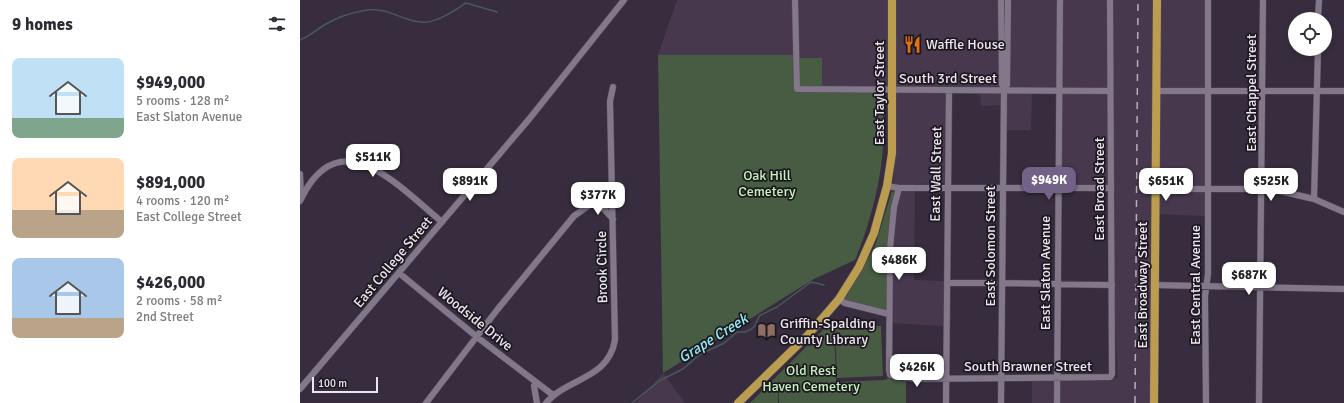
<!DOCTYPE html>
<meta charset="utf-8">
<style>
body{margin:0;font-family:Signika,sans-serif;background:#f7f7f7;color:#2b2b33;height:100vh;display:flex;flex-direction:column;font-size:15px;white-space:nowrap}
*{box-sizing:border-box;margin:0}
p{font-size:13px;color:#7c7c81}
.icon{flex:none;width:22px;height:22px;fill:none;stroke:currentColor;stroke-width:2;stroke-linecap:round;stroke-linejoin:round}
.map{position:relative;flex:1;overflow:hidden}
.panel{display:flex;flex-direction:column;background:#fff;width:300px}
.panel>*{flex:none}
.tools{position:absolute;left:988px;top:12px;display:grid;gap:8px}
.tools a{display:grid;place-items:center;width:44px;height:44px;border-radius:50%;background:#fff;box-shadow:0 2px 6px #0003;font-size:20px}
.scale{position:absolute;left:12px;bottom:10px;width:66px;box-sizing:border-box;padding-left:4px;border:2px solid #ede6f1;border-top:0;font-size:11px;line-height:14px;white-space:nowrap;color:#ede6f1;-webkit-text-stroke:3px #1d181f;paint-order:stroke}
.price{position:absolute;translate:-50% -34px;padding:0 9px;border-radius:8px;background:#fff;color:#222;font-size:13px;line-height:26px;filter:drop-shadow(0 1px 2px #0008)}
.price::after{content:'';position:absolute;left:50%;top:24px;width:12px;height:9px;margin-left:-6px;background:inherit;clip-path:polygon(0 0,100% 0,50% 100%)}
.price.on{background:#726287;color:#fff}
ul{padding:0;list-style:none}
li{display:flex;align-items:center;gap:12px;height:100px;padding:0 12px}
li span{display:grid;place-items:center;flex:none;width:112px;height:80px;border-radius:8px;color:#555}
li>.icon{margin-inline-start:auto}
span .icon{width:48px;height:48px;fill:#fffc;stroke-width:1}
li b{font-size:17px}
h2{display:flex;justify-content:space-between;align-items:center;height:48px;padding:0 12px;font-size:17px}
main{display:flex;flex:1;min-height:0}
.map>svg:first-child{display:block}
</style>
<main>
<section class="panel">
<h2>9 homes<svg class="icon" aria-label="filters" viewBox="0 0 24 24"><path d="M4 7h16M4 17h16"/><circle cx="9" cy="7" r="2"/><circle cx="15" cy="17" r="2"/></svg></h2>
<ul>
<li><span style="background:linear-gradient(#bfe0f5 75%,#7fa58c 0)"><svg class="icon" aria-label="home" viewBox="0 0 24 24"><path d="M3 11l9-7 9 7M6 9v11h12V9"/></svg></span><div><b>$949,000</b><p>5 rooms · 128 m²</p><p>East Slaton Avenue</p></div></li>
<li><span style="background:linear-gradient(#ffd9b3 65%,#b9a48a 0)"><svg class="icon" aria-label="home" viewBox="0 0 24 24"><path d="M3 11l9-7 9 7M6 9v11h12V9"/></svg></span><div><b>$891,000</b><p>4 rooms · 120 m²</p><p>East College Street</p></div></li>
<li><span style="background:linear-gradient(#a9c7e8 75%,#b9a48a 0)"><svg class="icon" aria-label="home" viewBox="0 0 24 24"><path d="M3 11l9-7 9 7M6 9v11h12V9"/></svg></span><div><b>$426,000</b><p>2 rooms · 58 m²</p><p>2nd Street</p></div></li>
</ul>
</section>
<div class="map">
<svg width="1044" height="403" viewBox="0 0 1044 403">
<rect width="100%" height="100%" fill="#382d3e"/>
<path fill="#47384e" d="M377,0H905V216L855,214L853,403H732V378H818L815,321V191L756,190L758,92L732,91L731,130H704V105L681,106L680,94L647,92L646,183L615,184L614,280L645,281V326L592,323L595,92L522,91V59L494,58L493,55H358Z
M363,373L385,403H336Z"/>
<path fill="#485b43" d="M358,55H494V58H522V91L582,92C583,108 584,125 583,141C583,175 569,228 555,260L514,279L363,373Z
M592,191L595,193L587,245L586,310L544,300L575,246Z
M530,323H534L536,382L584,380L590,378L606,381V403H479L478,375Z
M581,326L583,376L537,378L535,327Z
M478,375V403H449L451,402Z"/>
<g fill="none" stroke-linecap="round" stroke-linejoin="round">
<path stroke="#48585d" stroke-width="1.5" d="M0,40C10,36 17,29 26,24C38,17 54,12 67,10C89,7 107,24 127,22C141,20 155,10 166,3L197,12
M332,403L359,381L383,369L399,355L424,343L437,332H445L450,330L455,326L459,316L477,307L511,282L524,285"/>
<defs>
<path id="minor" d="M495,0L497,89L810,91
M701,0L702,84L704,90
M1018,19L1019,0
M857,91H1044
M0,174L1,198
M587,186L599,188H811
M599,188L594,207L590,248L589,370L590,375L615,379L810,377L812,374L810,0
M856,189H971L1014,199L1044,212
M1014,199L1018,49
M0,201C39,118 98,186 142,222
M293,203L304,209L313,219
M99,273L177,337L253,395
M647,283H694
M702,283L812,285
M854,285L1044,289
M539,299L545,303L589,314
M236,383L234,386L237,403
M0,389L230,118L324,0
M126,403L197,310L274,216L312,189
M246,403C268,377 308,380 315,340L310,101L313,87
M646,403L649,90
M701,403L704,90L707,85L708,0
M757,403L760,0
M906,403L905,296L908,274V0
M959,403L963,0"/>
<path id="major" d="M438,403L508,335L539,299L559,267L574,233L587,186L592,153V0
M854,403L857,0"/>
</defs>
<use href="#minor" stroke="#554b5a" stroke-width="7"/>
<use href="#major" stroke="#554b5a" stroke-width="9"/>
<use href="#minor" stroke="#83778a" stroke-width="6"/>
<use href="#major" stroke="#bb9d50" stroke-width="8"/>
<path stroke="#b8b0bc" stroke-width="1.5" stroke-dasharray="7 7" stroke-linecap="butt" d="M835,403L838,0"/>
</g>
<defs>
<symbol id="restaurant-bare" viewBox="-9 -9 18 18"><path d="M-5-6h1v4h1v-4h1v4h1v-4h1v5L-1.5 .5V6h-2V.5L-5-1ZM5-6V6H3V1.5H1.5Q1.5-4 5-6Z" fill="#e8710a" stroke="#1d181f" stroke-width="2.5" paint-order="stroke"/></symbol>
<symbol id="library-bare" viewBox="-9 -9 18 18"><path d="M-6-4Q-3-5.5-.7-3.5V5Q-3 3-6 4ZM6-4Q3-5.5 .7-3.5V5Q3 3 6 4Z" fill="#8d6e63" stroke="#1d181f" stroke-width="2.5" paint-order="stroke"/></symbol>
</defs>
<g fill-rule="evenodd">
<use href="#restaurant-bare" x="600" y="32" width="25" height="25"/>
<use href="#library-bare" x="454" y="318" width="25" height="25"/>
</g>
<g text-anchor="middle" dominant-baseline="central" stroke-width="3.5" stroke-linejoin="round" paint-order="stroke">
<g font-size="14" fill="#ede6f1" stroke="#1d181f" text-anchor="start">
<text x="626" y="44">Waffle House</text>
<text x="480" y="323">Griffin-Spalding<tspan x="480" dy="16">County Library</tspan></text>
</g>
<g font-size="14" fill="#ede6f1" stroke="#1d181f">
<text x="648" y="78">South 3rd Street</text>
<text transform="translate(579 93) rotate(-90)">East Taylor Street</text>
<text transform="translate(951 93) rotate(-90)">East Chappel Street</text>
<text transform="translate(636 174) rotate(-89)">East Wall Street</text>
<text transform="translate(799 189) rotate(-90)">East Broad Street</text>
<text transform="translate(690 246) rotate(-90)">East Solomon Street</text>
<text transform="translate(93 262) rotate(-50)">East College Street</text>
<text transform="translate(302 267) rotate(-91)">Brook Circle</text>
<text transform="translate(745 273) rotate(-90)">East Slaton Avenue</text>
<text transform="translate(842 285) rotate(-90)">East Broadway Street</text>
<text transform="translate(895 285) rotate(-90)">East Central Avenue</text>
<text transform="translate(175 319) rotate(39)">Woodside Drive</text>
<text x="728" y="366">South Brawner Street</text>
</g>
<g font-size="14" fill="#c5f2bc" stroke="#1d181f">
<text x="467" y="175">Oak Hill<tspan x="467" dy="16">Cemetery</tspan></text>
<text x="511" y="370">Old Rest<tspan x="511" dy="16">Haven Cemetery</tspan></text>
</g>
<g font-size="15" font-style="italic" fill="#94ebf4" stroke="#1d181f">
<text transform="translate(413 338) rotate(-32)">Grape Creek</text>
</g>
</g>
</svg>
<div class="tools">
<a><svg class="icon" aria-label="locate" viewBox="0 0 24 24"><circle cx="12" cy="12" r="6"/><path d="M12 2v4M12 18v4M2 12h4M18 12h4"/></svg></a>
</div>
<div class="scale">100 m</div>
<b class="price" style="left:73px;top:178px">$511K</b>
<b class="price on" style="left:749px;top:201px">$949K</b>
<b class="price" style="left:170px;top:202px">$891K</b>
<b class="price" style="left:866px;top:202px">$651K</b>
<b class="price" style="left:971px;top:202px">$525K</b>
<b class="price" style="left:298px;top:216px">$377K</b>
<b class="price" style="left:599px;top:281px">$486K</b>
<b class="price" style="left:949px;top:296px">$687K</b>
<b class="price" style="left:617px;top:388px">$426K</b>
</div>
</main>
